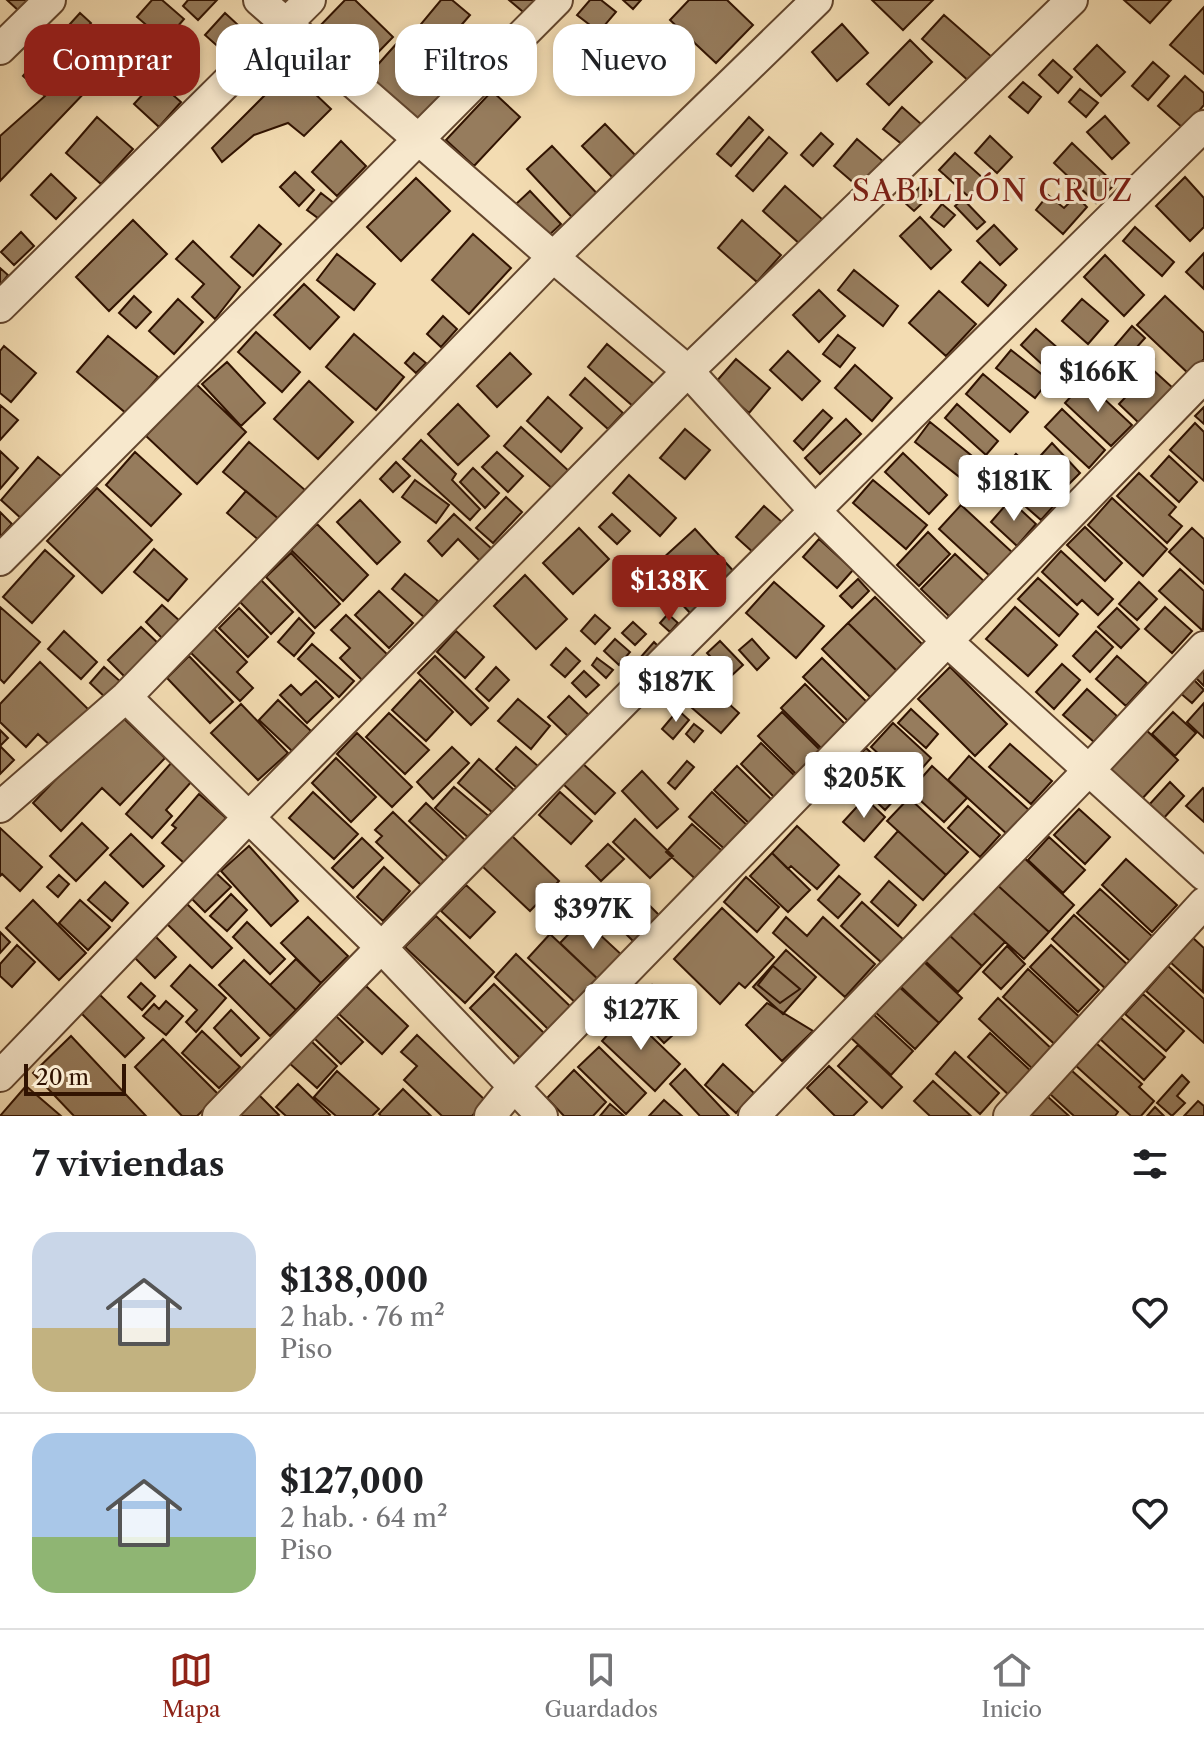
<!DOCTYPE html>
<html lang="es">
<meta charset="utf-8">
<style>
body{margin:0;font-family:"Libre Caslon Text",serif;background:#f2f2f2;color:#202124;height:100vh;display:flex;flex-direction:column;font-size:30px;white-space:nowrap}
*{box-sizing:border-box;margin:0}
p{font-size:26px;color:#757577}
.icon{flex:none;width:44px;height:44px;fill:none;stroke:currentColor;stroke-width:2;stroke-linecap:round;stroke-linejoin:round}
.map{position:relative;height:1116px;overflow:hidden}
.sheet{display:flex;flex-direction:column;background:#fff;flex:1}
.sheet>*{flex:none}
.hud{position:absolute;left:24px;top:24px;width:800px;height:72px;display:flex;gap:16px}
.scale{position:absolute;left:24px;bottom:20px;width:102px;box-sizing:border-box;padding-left:8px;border:4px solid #311301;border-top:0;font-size:22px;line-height:28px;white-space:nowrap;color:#311301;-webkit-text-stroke:6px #f7e8cd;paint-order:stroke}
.price{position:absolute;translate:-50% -68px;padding:0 18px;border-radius:8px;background:#fff;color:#222;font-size:26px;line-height:52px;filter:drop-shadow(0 2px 4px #0008)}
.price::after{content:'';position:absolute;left:50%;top:48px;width:24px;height:18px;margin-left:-12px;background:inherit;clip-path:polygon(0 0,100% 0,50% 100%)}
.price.on{background:#8f2418;color:#fff}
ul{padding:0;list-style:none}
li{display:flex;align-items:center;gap:24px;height:200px;padding:0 32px}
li+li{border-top:2px solid #e0e0e0}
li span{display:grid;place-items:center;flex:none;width:224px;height:160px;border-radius:24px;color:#555}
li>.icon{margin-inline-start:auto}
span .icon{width:96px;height:96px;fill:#fffc;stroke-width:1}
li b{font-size:34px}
h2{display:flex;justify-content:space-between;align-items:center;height:96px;padding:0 32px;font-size:34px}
.pill{padding:0 28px;border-radius:24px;background:#fff;box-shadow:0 4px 12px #0003;font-size:28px;line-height:72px}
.pill.on{background:#8f2418;color:#fff}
.tabs{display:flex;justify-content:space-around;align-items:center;height:112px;border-top:2px solid #e0e0e0;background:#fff;font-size:22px;color:#757577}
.tabs a{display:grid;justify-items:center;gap:4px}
.tabs .on{color:#8f2418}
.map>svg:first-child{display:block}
</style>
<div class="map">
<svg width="1204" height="1116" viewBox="0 0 1204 1116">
<rect width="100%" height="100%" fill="#f3dcb2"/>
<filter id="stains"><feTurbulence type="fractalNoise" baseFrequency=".0025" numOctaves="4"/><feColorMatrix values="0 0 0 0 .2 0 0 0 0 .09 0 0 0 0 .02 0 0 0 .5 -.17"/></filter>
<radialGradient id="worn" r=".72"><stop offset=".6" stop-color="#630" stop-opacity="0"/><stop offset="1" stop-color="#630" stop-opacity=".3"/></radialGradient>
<path fill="#967c5d" stroke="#311301" stroke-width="2" d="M7,0H29L19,11Z
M152,0H162L184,19L165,41L137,17Z
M188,0H217L198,20L183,6Z
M345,0H355L393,37L358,73L315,31Z
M441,0H452L470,15L445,44L421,24Z
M509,0H541L528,16Z
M590,0H601L616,12L599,32L577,15Z
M623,0H641L633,9Z
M689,0H727L753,25L716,63L670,20Z
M872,0H933L903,30Z
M1124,0H1171L1150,23Z
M1204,7V74L1170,45Z
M80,13L91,23L71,45L60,35Z
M225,13L251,37L232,59L205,35Z
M944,15L993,58L971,83L922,39Z
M842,24L868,53L837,81L812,52Z
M406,33L442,64L428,79L451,95L421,128L365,79Z
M910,40L932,62L889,105L867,84Z
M49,45L90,87L0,181V136L45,96L23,76Z
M1097,45L1125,72L1101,96L1074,69Z
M456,58L472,70L459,87L443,74Z
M1053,60L1072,77L1058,93L1039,75Z
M1153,62L1169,76L1148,100L1132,86Z
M290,70L331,109L304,136L288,123L254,135L222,162L212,148Z
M1185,76L1204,93V105L1184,129L1158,106Z
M156,80L181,102L159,127L134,104Z
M1023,82L1041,97L1028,113L1009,97Z
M1080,89L1098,103L1086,117L1069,102Z
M492,91L520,117L474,166L446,140Z
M902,107L921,124L903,145L883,129Z
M1105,116L1129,143L1112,159L1087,132Z
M97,117L133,149L101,184L66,153Z
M749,117L763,130L731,166L717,154Z
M605,124L637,157L614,179L582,146Z
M821,133L833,144L813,166L801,155Z
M990,136L1012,157L997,173L975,153Z
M769,137L787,153L753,191L736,176Z
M857,139L885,163L862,190L834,166Z
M341,141L366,166L337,196L312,172Z
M1072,143L1115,184L1096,203L1054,163Z
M552,146L606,203L581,227L527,169Z
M955,153L984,179L969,197L939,170Z
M295,172L314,190L299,206L280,187Z
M51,174L76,198L56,219L31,195Z
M1185,177L1204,198V227L1190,241L1156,206Z
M416,178L450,211L401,261L367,227Z
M923,184L933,193L914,211L904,202Z
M785,186L823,220L801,245L763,211Z
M530,191L561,224L547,237L516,204Z
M321,193L335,204L322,221L307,210Z
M1048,195L1064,208L1076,196L1087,207L1063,234L1036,210Z
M963,199L985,222L977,229L955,206Z
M942,204L955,215L944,227L931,217Z
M920,217L951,250L931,269L900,236Z
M133,220L167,254L109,311L76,277Z
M742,220L781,255L757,282L718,248Z
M259,225L281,244L253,276L231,257Z
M994,225L1017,249L1000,265L977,241Z
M1135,227L1174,262L1162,276L1123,241Z
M21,232L34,246L14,265L1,252Z
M473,234L511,268L469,314L432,280Z
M193,241L240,287L215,319L192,297L204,284L176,259Z
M1204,253V289L1186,272Z
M337,254L375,284L354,310L317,280Z
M1105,255L1144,295L1124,316L1084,277Z
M980,262L1006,285L988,306L962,282Z
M0,268L8,275L0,285Z
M854,270L898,306L883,326L838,290Z
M304,284L339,317L310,349L274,315Z
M819,290L845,316L819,342L793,315Z
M939,291L976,324L946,356L909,323Z
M134,296L151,312L136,328L119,313Z
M1165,296L1204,333V359L1189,374L1137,325Z
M178,299L203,322L174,354L149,331Z
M1082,299L1108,321L1088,344L1062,321Z
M443,316L457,329L441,347L427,334Z
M1132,326L1145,338L1103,385L1090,375Z
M1036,329L1059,349L1044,366L1021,345Z
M256,332L300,372L282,392L238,352Z
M354,334L404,377L376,410L326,367Z
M838,335L855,348L840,367L823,354Z
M108,336L158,377L127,414L77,372Z
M607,344L654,384L634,407L588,367Z
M4,346L36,373L11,402L0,393V351Z
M1144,349L1154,359L1118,396L1109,387Z
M1011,350L1049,380L1035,398L996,368Z
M788,351L820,381L802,400L770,370Z
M414,353L426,363L416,373L405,363Z
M510,353L531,374L497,407L477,386Z
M736,359L770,388L749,413L715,383Z
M227,362L265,403L241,426L202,384Z
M855,365L892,398L872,421L835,388Z
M1152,369L1174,389L1140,424L1119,404Z
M983,374L1028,412L1010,432L966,394Z
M585,378L623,413L608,429L570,395Z
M309,381L353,422L318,459L274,419Z
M1085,381L1132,425L1111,446L1065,403Z
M195,383L246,432L197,484L146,436Z
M548,397L582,428L561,452L527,421Z
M458,404L489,436L458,465L428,434Z
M957,404L998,441L986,455L945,418Z
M0,405L18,420L0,440Z
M1204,407V424L1195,416Z
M1062,409L1105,450L1089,468L1045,427Z
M823,410L832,418L803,450L794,441Z
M846,419L861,434L820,474L805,458Z
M930,422L977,460L962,479L915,442Z
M1195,423L1204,432V481L1170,450Z
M521,427L571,473L555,491L504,446Z
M685,429L710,450L685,479L660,458Z
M421,440L456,474L452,480L480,509L470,520L403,459Z
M249,442L305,490L280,520L223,472Z
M1052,443L1080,473L1062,491L1033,464Z
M0,451L18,468L0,489Z
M135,452L181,494L151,526L106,485Z
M497,452L523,476L508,492L482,467Z
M903,453L947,495L929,514L885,472Z
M1016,454L1032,468L1009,493L994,478Z
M1169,456L1197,482L1179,502L1151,476Z
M38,457L62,477L24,521L1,500Z
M396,462L410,476L393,492L380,479Z
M473,468L499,493L485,508L460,482Z
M1139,473L1176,507L1169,515L1182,526L1167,543L1117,496Z
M629,475L676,518L660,536L613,493Z
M415,480L449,505L436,523L402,497Z
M873,480L927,525L906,549L853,503Z
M1035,481L1058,501L1041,520L1018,500Z
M97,488L152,540L102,593L47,541Z
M246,491L280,520L261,542L227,513Z
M506,497L522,512L493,543L476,528Z
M1112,498L1167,549L1143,576L1088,525Z
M360,500L400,542L377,564L337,522Z
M1010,500L1036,524L1017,546L991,522Z
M961,505L1014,554L992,578L939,529Z
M764,506L783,523L755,554L736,537Z
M0,512L12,524L0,537Z
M454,514L492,549L481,562L458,539L442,556L428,541Z
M612,514L630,531L617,544L599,527Z
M317,524L368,575L343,601L291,550Z
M1085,527L1122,563L1105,581L1067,545Z
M579,528L609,559L573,594L543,563Z
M1192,528L1204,539V584L1169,552Z
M695,529L737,575L692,615L650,570Z
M928,532L950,554L919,586L897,565Z
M819,539L853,570L837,588L803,557Z
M154,549L187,579L168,601L134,572Z
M45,550L74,576L32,623L3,597Z
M1061,551L1113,599L1098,615L1082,600L1077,605L1042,572Z
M291,553L340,604L315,628L266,577Z
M955,554L987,584L953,620L921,589Z
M1180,569L1204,591L1203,631L1159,591Z
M405,574L438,601L424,617L392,589Z
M525,575L567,619L536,649L494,606Z
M1038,578L1078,614L1059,636L1018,599Z
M858,579L869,591L852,608L840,596Z
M261,580L293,612L271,634L240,602Z
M774,582L824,626L796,658L746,613Z
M1139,582L1157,599L1137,620L1119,604Z
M379,591L413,623L389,648L355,615Z
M875,597L924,646L898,672L848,623Z
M162,605L181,622L163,639L146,622Z
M0,607L40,642L4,683L0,679Z
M1015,607L1057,645L1028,676L986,639Z
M1165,607L1192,631L1172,653L1145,629Z
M239,608L268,637L248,657L219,628Z
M1117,608L1139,629L1121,648L1098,627Z
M668,614L678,623L670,632L660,623Z
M346,615L389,656L364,682L340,658L350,648L331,630Z
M595,615L610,628L595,644L581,631Z
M299,618L314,633L294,656L278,642Z
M633,622L646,634L635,645L622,633Z
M848,623L902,676L876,703L822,649Z
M141,627L160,645L127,679L108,660Z
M213,628L247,662L237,672L253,688L240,701L190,652Z
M64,631L97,662L81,679L48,649Z
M456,631L484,657L465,678L437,652Z
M1096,631L1113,647L1090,672L1073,656Z
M615,639L630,652L619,665L604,651Z
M752,639L769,658L757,670L739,650Z
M720,641L743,665L730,677L707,653Z
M654,642L663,651L649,666L640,658Z
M312,644L354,681L339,697L298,659Z
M566,648L580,661L565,677L551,665Z
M189,656L233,702L210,723L167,678Z
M435,656L488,708L471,725L418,673Z
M1117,656L1147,683L1126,706L1096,679Z
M597,658L613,670L606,678L592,665Z
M822,658L872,707L853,726L803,677Z
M40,662L90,711L54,749L38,734L26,747L0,722V704Z
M1062,664L1080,680L1054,709L1036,692Z
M104,667L122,683L108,700L90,683Z
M496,667L509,680L489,701L476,689Z
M950,667L1007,724L975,756L918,699Z
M1204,667V686L1195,677Z
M584,671L599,685L586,697L572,683Z
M696,674L739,713L721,733L677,695Z
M1192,678L1204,690L1192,703L1179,692Z
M420,680L453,712L426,741L392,710Z
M316,681L333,698L307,723L280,695L291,685L301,695Z
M805,684L849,728L825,752L781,708Z
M1087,689L1117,716L1094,742L1063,715Z
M569,696L592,718L571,739L548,717Z
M518,699L550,726L531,749L498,721Z
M278,700L311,731L292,751L259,720Z
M1204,703V738L1187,722Z
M241,704L288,753L258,780L211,733Z
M911,709L938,734L926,748L898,723Z
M678,710L689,720L673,739L662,729Z
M782,712L822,752L798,776L758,736Z
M1173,712L1196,733L1175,756L1152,734Z
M389,713L429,750L405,774L366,737Z
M119,714L165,758L120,805L102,788L61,831L33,803Z
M893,723L931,758L910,782L871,747Z
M694,724L703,731L694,742L686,734Z
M1143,727L1178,760L1140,801L1105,769Z
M0,730L8,738L0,746L14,760L0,774Z
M357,733L412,787L392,807L337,754Z
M761,743L798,779L777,800L741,764Z
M1010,744L1052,781L1031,804L989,767Z
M452,747L469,763L433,799L417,782Z
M516,747L539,767L519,790L496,769Z
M866,748L907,786L885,810L857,783L851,790L838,778Z
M969,756L1030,811L1008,835L948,780Z
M336,758L376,797L351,822L312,783Z
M479,759L514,790L493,813L458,783Z
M687,761L694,767L675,789L668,783Z
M172,762L192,781L166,810L172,816L152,838L126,814Z
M582,763L615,793L595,814L563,784Z
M737,766L776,804L753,827L714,790Z
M932,766L967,798L944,822L910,791Z
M642,771L678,809L657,828L622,791Z
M1170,782L1184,796L1162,820L1148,806Z
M454,787L491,818L471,840L435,808Z
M1203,788L1204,789V822L1186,806Z
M313,792L358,834L334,859L289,818Z
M560,792L592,821L571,844L539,815Z
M712,792L751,829L729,853L689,817Z
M199,794L226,818L184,863L162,843L176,828L172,825Z
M865,798L885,817L864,841L843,822Z
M909,798L968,852L946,875L887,821Z
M426,803L466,841L450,859L409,821Z
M968,806L1000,835L980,857L948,828Z
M1079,809L1110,837L1085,864L1054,835Z
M393,812L445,862L422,886L376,842L382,836L375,830Z
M635,819L673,856L650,878L613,842Z
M82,823L108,848L76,881L50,856Z
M692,824L728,856L702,885L666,852Z
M797,826L839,865L817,889L791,866L788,869L772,853Z
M0,828L42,867L20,891L2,874L0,876Z
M898,831L946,875L923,900L875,857Z
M131,834L164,866L143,887L110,855Z
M512,836L559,881L530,911L482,866Z
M1049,837L1085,870L1063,893L1028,860Z
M362,838L383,858L353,888L332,868Z
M608,844L624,859L601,881L586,866Z
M249,846L298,901L271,926L221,871Z
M772,853L810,890L788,912L750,876Z
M1020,854L1074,905L1049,932L994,882Z
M1126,859L1177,905L1152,932L1102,885Z
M384,867L410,891L383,921L357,897Z
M215,872L231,887L205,912L190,897Z
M59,875L69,884L58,897L47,887Z
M839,876L860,894L838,918L818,900Z
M746,877L779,907L757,932L724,902Z
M889,881L916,905L898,926L871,902Z
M105,882L128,903L112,921L88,900Z
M994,882L1049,932L1024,959L969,909Z
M466,885L495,912L470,938L441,911Z
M614,888L632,906L641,897L663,919L637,945L597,905Z
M1100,889L1153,937L1131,962L1077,913Z
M231,894L247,910L227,931L210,916Z
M33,900L86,953L59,980L6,928Z
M80,900L110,927L88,950L59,923Z
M185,902L232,948L212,968L165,922Z
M862,902L904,940L882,963L841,926Z
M722,908L774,957L745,988L739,983L720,1004L674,959Z
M969,909L1005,942L982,966L947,933Z
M1074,915L1130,967L1108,991L1052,939Z
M436,916L494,972L465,1003L405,947Z
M308,917L348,956L321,983L281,943Z
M786,917L807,936L823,917L875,964L845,997L773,933Z
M583,919L625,958L602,983L560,943Z
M247,922L285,959L270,974L233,937Z
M0,932L10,942L0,953Z
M947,933L982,966L958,992L923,959Z
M550,934L602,983L580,1007L528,958Z
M154,935L176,957L155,978L133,956Z
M1192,937L1204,948L1203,992L1170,962Z
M17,945L35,962L12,987L0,976V964Z
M1051,945L1099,990L1078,1012L1030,967Z
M1007,946L1025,964L1001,989L983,972Z
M786,950L816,977L783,1014L753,987Z
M516,954L572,1008L550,1031L495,977Z
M296,959L321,983L296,1010L270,985Z
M921,959L962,998L939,1023L898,984Z
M244,960L296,1010L270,1036L219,985Z
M190,965L226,998L196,1032L186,1022L197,1010L171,986Z
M773,966L800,989L780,1003L758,985Z
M1168,966L1204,999V1043L1146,991Z
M1028,969L1086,1023L1061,1050L1003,997Z
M141,983L155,996L142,1010L128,997Z
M494,984L545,1034L521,1059L470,1008Z
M652,985L664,998L641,1021L629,1007Z
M897,985L939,1023L915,1049L873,1010Z
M366,986L408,1026L382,1054L339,1014Z
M98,993L144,1038L125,1057L80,1012Z
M1143,994L1184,1031L1166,1051L1125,1014Z
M998,998L1055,1052L1036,1072L979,1019Z
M166,1001L183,1016L166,1035L143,1016L154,1004L159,1009Z
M767,1003L813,1031L782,1061L746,1025Z
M666,1005L684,1025L664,1043L645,1023Z
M231,1010L259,1038L241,1056L214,1028Z
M627,1013L680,1064L655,1091L602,1041Z
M872,1013L913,1051L891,1075L850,1037Z
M336,1016L363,1042L341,1064L314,1038Z
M1120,1017L1165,1057L1144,1080L1100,1039Z
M202,1031L240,1067L219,1088L182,1053Z
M990,1033L1033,1073L1011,1097L968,1057Z
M417,1035L486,1101L472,1116H442L404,1080L417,1066L401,1052Z
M71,1036L146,1116H74L33,1073Z
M163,1039L219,1095L197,1116H182L135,1067Z
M309,1039L337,1066L317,1088L288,1062Z
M1096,1043L1142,1084L1139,1087L1154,1101L1141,1116H1131L1075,1065Z
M858,1045L902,1087L882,1108L838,1066Z
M599,1047L646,1093L626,1114L578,1067Z
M955,1052L999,1093L980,1114L936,1074Z
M723,1064L754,1093L736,1113L705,1085Z
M829,1066L867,1102L853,1116H835L807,1088Z
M685,1069L729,1116H700L670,1084Z
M574,1070L606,1102L593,1116H564L547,1098Z
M1071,1070L1118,1112L1115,1116H1074L1050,1094Z
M337,1071L379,1109L372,1116H336L314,1097Z
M1182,1075L1189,1082L1177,1096L1185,1103L1172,1116L1157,1103Z
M933,1081L971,1116H930L914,1101Z
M298,1084L330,1115L329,1116H286L276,1107Z
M26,1086L61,1116H0Z
M403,1089L431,1116H381L379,1114Z
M256,1092L279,1115L278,1116H238Z
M1047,1096L1069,1116H1029Z
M664,1100L682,1116H649Z
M1198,1101L1204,1106V1116H1184Z
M610,1104L624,1116H600Z
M1155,1107L1164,1116H1147Z"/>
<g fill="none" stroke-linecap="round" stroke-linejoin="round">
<defs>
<path id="minor" d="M259,0L553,257L688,371L814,510L948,642L1204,875
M0,49L50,0
M0,307L310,0
M0,560L557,0
M126,697L381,947L542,1116
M0,807L126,697L553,257L817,0
M0,1076L249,817L688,371L1072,0
M218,1116C541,780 872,453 1204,126
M490,1116L515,1085L1204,377
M754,1116L1088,771L1204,647
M1009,1116L1204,903"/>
</defs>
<use href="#minor" stroke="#62452d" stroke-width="34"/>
<use href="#minor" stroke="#f7e8cd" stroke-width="30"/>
</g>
<g text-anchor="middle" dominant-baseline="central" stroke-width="6" stroke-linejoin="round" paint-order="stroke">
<g font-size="30" letter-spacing="2" fill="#7a1f14" stroke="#f7e8cd">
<text x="993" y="190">SABILLÓN CRUZ</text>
</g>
</g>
<rect width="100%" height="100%" filter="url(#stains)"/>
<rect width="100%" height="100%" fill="url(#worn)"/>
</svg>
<div class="scale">20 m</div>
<b class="price" style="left:1098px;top:414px">$166K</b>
<b class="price" style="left:1014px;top:523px">$181K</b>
<b class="price on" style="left:669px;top:623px">$138K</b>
<b class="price" style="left:676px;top:724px">$187K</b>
<b class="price" style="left:864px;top:820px">$205K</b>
<b class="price" style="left:593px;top:951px">$397K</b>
<b class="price" style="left:641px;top:1052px">$127K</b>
<div class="hud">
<a class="pill on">Comprar</a>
<a class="pill">Alquilar</a>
<a class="pill">Filtros</a>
<a class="pill">Nuevo</a>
</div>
</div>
<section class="sheet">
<h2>7 viviendas<svg class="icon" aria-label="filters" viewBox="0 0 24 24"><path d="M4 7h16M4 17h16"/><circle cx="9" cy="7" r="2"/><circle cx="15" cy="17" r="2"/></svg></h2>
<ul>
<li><span style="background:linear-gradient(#c9d6e8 60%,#c2b280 0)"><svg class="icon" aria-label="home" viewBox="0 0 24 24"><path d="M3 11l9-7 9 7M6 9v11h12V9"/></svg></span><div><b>$138,000</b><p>2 hab. · 76 m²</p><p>Piso</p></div><svg class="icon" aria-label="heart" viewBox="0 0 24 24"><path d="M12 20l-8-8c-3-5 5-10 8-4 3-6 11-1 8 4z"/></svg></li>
<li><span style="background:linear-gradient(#a9c7e8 65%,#8fb573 0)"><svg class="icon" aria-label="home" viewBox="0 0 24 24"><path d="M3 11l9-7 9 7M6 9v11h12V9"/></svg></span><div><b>$127,000</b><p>2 hab. · 64 m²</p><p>Piso</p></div><svg class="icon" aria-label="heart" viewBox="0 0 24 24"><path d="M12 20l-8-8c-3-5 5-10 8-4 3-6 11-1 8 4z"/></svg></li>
</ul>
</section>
<nav class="tabs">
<a class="on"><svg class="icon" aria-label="map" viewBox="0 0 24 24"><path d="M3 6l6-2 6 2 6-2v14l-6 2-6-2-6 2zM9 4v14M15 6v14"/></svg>Mapa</a>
<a><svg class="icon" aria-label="saved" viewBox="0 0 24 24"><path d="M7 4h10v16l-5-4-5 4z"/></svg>Guardados</a>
<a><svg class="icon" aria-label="home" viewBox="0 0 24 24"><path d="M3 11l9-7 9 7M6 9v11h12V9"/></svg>Inicio</a>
</nav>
